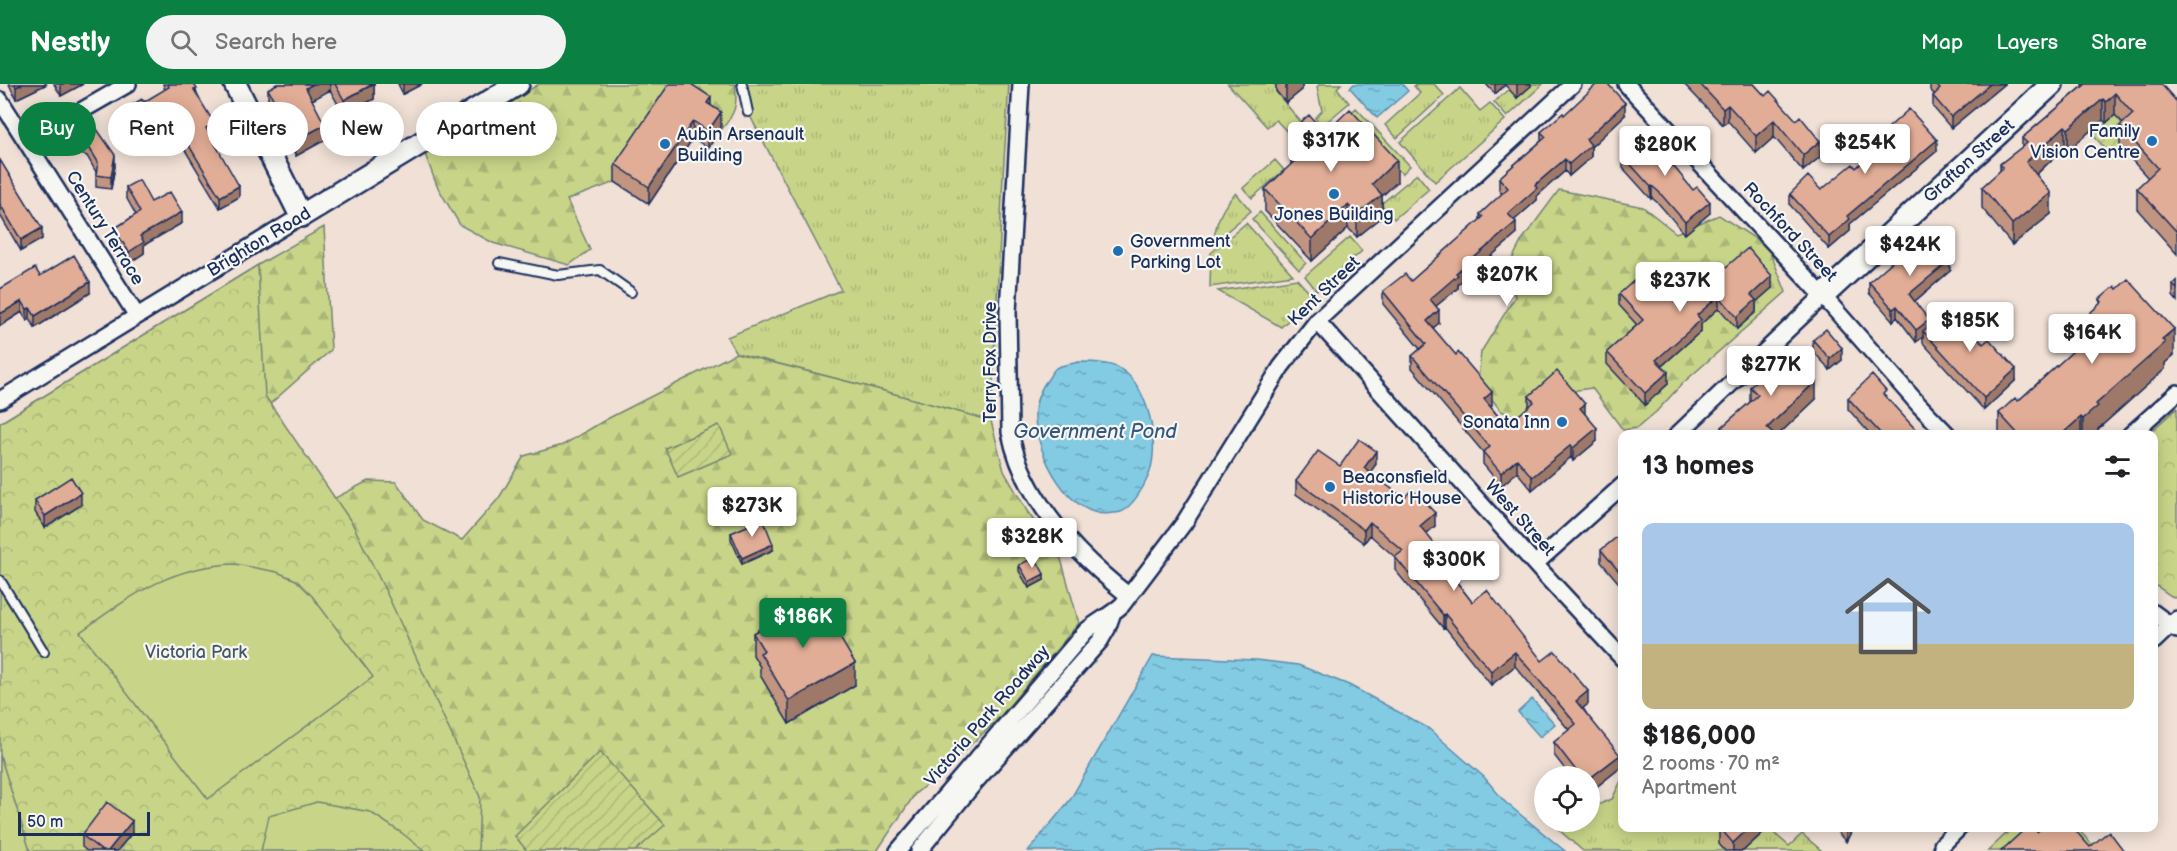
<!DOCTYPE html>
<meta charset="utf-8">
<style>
body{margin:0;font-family:"Balsamiq Sans",sans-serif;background:#f2f2f2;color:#202124;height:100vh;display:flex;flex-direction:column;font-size:22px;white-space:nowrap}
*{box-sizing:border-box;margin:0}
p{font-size:20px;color:#757577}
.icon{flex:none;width:33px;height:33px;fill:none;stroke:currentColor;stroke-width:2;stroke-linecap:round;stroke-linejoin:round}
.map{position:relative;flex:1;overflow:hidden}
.details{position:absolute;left:1618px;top:346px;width:540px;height:402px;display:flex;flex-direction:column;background:#fff;border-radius:12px;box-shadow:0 3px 15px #0003}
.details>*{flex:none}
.hud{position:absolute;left:18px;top:18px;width:570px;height:54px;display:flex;gap:12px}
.controls{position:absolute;left:1534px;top:682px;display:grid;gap:12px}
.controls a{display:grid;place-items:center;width:66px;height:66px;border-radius:50%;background:#fff;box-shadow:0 3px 15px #0003;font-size:30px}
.scale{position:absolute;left:18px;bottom:15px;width:132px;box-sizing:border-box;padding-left:6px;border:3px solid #1b2f5e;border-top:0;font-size:16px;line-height:21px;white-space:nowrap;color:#1b2f5e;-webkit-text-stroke:4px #f6f6f2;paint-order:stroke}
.price{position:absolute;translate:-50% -51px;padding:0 14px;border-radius:6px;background:#fff;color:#222;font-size:20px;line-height:39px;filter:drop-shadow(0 2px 3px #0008)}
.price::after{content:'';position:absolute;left:50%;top:36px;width:18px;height:14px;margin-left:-9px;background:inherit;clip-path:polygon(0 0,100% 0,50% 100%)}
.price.current{background:#0b8043;color:#fff}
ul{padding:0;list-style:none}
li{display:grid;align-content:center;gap:12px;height:318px;padding:0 24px}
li+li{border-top:2px solid #e0e0e0}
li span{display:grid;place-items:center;height:186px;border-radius:12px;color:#555}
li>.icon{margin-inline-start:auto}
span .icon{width:108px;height:108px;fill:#fffc;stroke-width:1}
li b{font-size:26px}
h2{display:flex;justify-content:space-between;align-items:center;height:72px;padding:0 24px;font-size:26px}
.pill{padding:0 21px;border-radius:27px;background:#fff;box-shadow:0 3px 15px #0003;font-size:21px;line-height:54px}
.pill.current{background:#0b8043;color:#fff}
header{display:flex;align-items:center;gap:36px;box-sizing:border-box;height:84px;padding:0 30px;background:#0b8043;color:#fff}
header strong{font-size:28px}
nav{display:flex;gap:33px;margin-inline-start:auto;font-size:21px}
.search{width:420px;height:54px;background:#f2f2f2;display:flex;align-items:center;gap:15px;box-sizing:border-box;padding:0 21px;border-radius:33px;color:#757577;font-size:22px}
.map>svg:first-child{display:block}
</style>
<header>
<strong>Nestly</strong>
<div class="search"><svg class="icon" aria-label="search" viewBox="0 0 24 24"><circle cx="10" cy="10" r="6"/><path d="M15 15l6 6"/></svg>Search here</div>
<nav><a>Map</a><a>Layers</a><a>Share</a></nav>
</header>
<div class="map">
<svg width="2177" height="767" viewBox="0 0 2177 767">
<defs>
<pattern id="grass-tufts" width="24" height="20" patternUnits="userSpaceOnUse" patternTransform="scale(1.5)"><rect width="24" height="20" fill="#c8d588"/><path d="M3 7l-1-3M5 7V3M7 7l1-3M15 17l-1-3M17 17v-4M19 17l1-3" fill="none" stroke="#abb778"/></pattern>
<pattern id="forest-firs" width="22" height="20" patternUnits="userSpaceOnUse" patternTransform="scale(1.5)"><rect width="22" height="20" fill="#c8d588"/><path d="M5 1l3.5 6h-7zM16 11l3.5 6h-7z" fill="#abb778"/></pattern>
<pattern id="park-crowns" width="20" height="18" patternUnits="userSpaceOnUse" patternTransform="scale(1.5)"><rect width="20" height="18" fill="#c8d588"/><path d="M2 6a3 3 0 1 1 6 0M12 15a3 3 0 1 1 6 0" fill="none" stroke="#abb778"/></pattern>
<pattern id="garden-furrows" width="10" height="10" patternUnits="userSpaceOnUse" patternTransform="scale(1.5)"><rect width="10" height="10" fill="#c8d588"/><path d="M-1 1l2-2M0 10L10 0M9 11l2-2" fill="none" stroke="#abb778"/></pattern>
<pattern id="water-ripples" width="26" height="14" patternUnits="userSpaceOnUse" patternTransform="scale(1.5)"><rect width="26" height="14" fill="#83cbe3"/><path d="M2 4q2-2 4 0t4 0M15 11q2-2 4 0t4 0" fill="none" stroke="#6aa5bb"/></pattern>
</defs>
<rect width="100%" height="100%" fill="#f0e0d6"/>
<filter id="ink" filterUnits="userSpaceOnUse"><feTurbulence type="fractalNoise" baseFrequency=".0167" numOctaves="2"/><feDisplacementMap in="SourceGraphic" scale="12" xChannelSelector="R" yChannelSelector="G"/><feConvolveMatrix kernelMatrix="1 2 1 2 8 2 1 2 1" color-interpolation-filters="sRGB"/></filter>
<g filter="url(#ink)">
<path fill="url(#grass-tufts)" stroke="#728273" stroke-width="1.5" d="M742,0H1009L1003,92L991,337L877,305L736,269L727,253L841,206L748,28Z
M1228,0H1276V8L1305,43L1292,53L1276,36L1267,43Z
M1320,0H1341L1337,4L1349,19L1322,42L1315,34L1322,27L1317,3Z
M1417,0H1434L1444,11L1397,54L1385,41L1420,9L1414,2Z
M1529,0H1543L1507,33L1494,18L1510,5Z
M1460,4L1480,27L1490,19L1505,36L1435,98L1400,58Z
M1356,24L1410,82L1402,90L1348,32Z
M1275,76L1284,86L1252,114L1243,104Z
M1417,90L1429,105L1394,135L1381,120Z
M1236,109L1251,127L1214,158C1215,138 1222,123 1236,109Z
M1260,128L1306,179L1299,186L1252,135Z
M1246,139L1293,191L1210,203L1211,169Z
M1350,153L1362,167L1317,207L1305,192Z
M1297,195L1313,213L1281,243L1218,207Z
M1623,693V744H1768L1789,762L1802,750L1822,767H1583L1559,746L1564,738H1590V722L1593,723L1612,715Z"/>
<path fill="url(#forest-firs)" stroke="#728273" stroke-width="1.5" d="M539,0H735C738,21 735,30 721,46L707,36L676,7L615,98L567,116L590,166L569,181L493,159L460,141L437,102L425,70Z
M1559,106L1643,123L1676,149L1719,131L1768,163L1786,208L1683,299L1656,328L1637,344L1623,346L1592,304L1577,306L1533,339L1501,327L1478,297L1481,268L1515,213L1506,187L1522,156Z
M324,143L331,266L244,343L0,339L258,181Z
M736,269L877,305L991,337L1004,387L1027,427L1061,475L1079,539L998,635L947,683L915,710L877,767H459L335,414L368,397L396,398L423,436L462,456L499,414L524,372L563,361L607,335Z"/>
<path fill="url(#park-crowns)" stroke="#728273" stroke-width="1.5" d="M258,181L265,312L352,439L389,514L480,713L478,767H0V339Z
M2177,324V512L2174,514L2154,500V351H2147Z
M2012,744H2077L2098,767H1988Z"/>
<path fill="url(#garden-furrows)" stroke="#728273" stroke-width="1.5" d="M2115,31L2133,52L2111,71L2093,51Z
M719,341L732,370L678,393L665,364Z
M600,668L665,741L635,767H527L515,752Z"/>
<path fill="#c8d588" stroke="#728273" stroke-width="1.5" d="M235,480L277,488L296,496L312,512L373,593L208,715L80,548C131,512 170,482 235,480Z
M0,671L30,767H0Z
M317,718L370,728L402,749L424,767H261L269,732Z"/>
<path fill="url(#water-ripples)" stroke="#598dae" stroke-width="1.5" d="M1354,0H1402L1408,7L1377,34L1350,4Z
M1078,278C1093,278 1114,278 1126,289C1151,310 1161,367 1147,395C1142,406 1135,417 1126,425C1123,428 1118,429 1113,429C1070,438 1036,369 1035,333C1034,320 1040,305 1048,295C1050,292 1053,286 1056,284C1062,281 1072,280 1078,278Z
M1153,572L1256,576L1298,581L1349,601L1428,644L1484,693L1505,718L1565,767H1028L1070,716Z
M1532,615L1555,640L1540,653L1518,628Z"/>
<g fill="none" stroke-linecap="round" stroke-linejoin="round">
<defs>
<path id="lane" d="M742,0L748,28
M499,179L558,191L600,186L631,208
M0,496L44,568"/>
<path id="street" d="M1021,0L1008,228L1010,348C1023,416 1077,471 1129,512
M1626,0L1823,212L1919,321L1948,351
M0,16L137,232
M27,58L128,0
M1317,237L1543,489L1623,575
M0,316L301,132
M1677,351L1823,212
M2130,351L2177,309
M1535,480L1623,401
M2154,529L2177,546
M2154,557L2177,535
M1942,761L1959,744
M898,767L1086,547C1098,537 1111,531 1122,521L1184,439L1281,283L1317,237L1573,0
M919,767L976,697L1100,557L1107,545L1112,531"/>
<path id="secondary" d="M235,0L301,132L518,0
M1823,212L2052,0"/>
</defs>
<use href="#lane" stroke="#1b2f5e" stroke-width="12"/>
<use href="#street" stroke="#1b2f5e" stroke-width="20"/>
<use href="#secondary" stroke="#1b2f5e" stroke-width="26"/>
<use href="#lane" stroke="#f6f6f2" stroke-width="8"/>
<use href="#street" stroke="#f6f6f2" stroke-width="15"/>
<use href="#secondary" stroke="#f6f6f2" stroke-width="21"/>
</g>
<path fill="#c29581" stroke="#1b2f5e" stroke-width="1.5" d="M9,0H47L16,15Z
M54,0H83L61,12Z
M163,0H194L197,10L214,50L211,52L239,113L220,124L173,46L139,66L123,37V26L144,18L165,6Z
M277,0H374V15L344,31L330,6L312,16L325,56L296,72L268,20V5Z
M398,0H422L403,10Z
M1275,0H1302V6L1286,19L1276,7V2Z
M1486,0H1531V2L1517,14L1505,1L1495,10Z
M1684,0H1754L1820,73L1803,87L1774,53L1756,69L1728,37L1723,41Z
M1930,0H2004L1951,44L1933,23V12L1934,10L1930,6Z
M2082,0H2161L2177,18V170L2137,125V104L2148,94L2120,63V42L2123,39L2115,31L2106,39L2103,36L2068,66L2065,63L2036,91L2051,130L2012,161L1982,124V103L2000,87V80L2022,63V54L2082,3Z
M711,22L721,46L708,64L693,54L649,120L615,98V80Z
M85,28L115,82L111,105L96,103V88L87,72L73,68V57Z
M1564,31H1625L1591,63V73L1569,92L1565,87L1537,112V116L1514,136L1516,151L1458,200V204L1436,222L1439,239L1433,244L1492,321L1490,322L1506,342L1529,323V312L1585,330L1597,357L1573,377L1571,373L1532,406L1517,388L1501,402L1483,380V368L1412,284V272L1420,265L1383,220V207L1411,197L1480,136V130L1502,110L1499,106V94L1541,57V48Z
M1296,42L1325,49L1397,98L1382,112V133L1357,153L1348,144L1312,177L1265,127V105L1291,81V58L1296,52Z
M1878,53L1937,67L1850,140V147L1829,165L1790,121V110L1821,106L1856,84L1878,65Z
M1664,71L1710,129L1685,150L1659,120L1652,114L1651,115L1623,84V72Z
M0,76L42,155L21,167L0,131Z
M126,103L182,139L144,161V169L129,179L114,156V145L136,131L126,113Z
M1726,183L1772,204L1756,218V228L1737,245L1719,224L1701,240V247L1662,282L1668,300L1645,321L1607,280V268L1637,241L1619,221V210L1675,216Z
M1950,187L1915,217L1929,242L1983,260L2016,296L1984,326L1923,259V253L1916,258L1897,233L1893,237L1869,209V198Z
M40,192L90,209L35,244L30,235L27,237L22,228L0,242Z
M2177,197V217L2173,212V201Z
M2100,215L2174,271L2165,279V285L2098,345V348L2095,351H1999V329L2018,317L2080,261V254L2090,245V229L2100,220Z
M1813,256L1842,276L1830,286L1813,267Z
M1750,303L1816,315L1778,351H1722V343L1750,318Z
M1886,313L1919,351H1871L1848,325V314Z
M1376,380L1370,388L1435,442L1426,450L1446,484L1472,518L1542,577L1588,620L1583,624L1620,684L1590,708V693H1571L1554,671V658L1569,646L1515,582L1491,601L1445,543L1443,544L1395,486V473L1370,451L1364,459L1296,410V397L1340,382Z
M35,416L81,421L45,444L35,428Z
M1623,448V504L1601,478V466Z
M731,449L773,466L742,480L731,455Z
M1019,481L1044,496L1029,504L1019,487Z
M788,526L855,601L789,640L760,591V583L753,571V549L788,529Z
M1719,744H1768L1743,767H1725L1719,760Z
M1834,744H1853L1846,758Z
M132,749L117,767H87L82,763V751Z"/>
<path fill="#9e7969" stroke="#1b2f5e" stroke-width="1.5" d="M23,0H47L16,15V3Z
M62,0H83L61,12V0Z
M313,0H330V6L306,19V4Z
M374,0V15L344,31V16Z
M403,0H422L403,10Z
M1286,0H1302V6L1286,19Z
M1495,0H1505V1L1495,10Z
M1517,0H1531V2L1517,14Z
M1990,0H2004L1951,44V33Z
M2115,9V31L2106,39V18Z
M711,13V31L707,19Z
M2103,15V36L2068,66V45Z
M1625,19V31L1591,63V73L1569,92V80L1586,55Z
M1728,21V37L1723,41V25Z
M721,28V46L708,64V47Z
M173,35V46L139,66V55Z
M1774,36V53L1756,69V52Z
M693,37V54L649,120V103Z
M214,39V50L206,55V44Z
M325,41V56L296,72V56Z
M2065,42V63L2026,100V78Z
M1937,56V67L1850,140V147L1829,165V153L1847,132Z
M1820,57V73L1803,87V71Z
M1664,62V74L1660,66Z
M115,71V82L111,105V93Z
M1565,75V87L1537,112V116L1508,142V130L1535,101Z
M1397,76V98L1382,112V133L1357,153V130L1372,100Z
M239,102V113L220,124V113Z
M1652,102V114L1651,115V103Z
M2051,109V130L2012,161V140Z
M1710,118V129L1685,150V138Z
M1348,121V144L1312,177V155Z
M182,128V139L144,161V169L129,179V168L140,152Z
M1516,138V151L1458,200V204L1430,227V215L1456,189Z
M42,144V155L21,167V156Z
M1950,176V187L1909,222V210Z
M1772,192V204L1756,218V228L1737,245V233L1751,211Z
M90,198V209L35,244V232Z
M1719,212V224L1701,240V247L1656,287V276L1697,231Z
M22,217V228L0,242V230Z
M1897,222V233L1893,237V225Z
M30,224V235L27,237V225Z
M1439,226V239L1427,249V237Z
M1929,236V247H1923V253L1916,258V246Z
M2174,245V271L2165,279V285L2098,345V348L2095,351H2083V335L2096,320Z
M1842,264V276L1830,286V275Z
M2016,285V296L1984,326V314Z
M1668,288V300L1645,321V309Z
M1816,297V315L1778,351H1767V344Z
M1492,308V321L1484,327V315Z
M1585,320V333L1580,324Z
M2081,333V351H2061Z
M1597,344V357L1573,377V364Z
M1571,361V373L1532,406V393Z
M1376,367V380L1364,397V384Z
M1517,375V388L1501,402V389Z
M81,409V421L45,444V432Z
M1435,429V442L1420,455V442Z
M1370,438V451L1364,459V446Z
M773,460V466L742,480V474Z
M1446,474V487L1441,478Z
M1044,490V496L1029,504V498Z
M1445,530V543L1443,544V531Z
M1515,568V582L1491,601V587Z
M855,579V601L789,640V617Z
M1588,607V620L1576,630V617Z
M1620,671V684L1590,708V694Z
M132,737V749L117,767H108Z
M1749,744H1768L1743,767H1733V759Z
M1847,744H1853L1846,758V747Z"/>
<path fill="#e2ad96" stroke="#1b2f5e" stroke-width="1.5" d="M15,0H23L16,3Z
M168,0H194L197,5L194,6L214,39L206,44L239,102L220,113L173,35L139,55L123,26L142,15L144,18L169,3Z
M277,0H313L306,4L325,41L296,56L268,5Z
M335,0H373L344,16Z
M669,0H691L711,13L707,19L721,28L708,47L693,37L649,103L615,80Z
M1597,0H1608L1625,19L1586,55L1591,61L1569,80L1565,75L1535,101L1537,104L1508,130L1516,138L1456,189L1458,191L1430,215L1439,226L1427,237L1456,271L1458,268L1492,308L1484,315L1506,342L1534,318L1529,312L1557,287L1585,320L1580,324L1597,344L1573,364L1571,361L1532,393L1517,375L1501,389L1483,368L1490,363L1412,272L1426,260L1383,207L1405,190L1411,197L1483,133L1480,130L1508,104L1499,94L1546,53L1541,48L1563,29L1564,31Z
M1700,0H1754L1765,12L1770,7L1796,36L1800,32L1820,57L1803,71L1774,36L1756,52L1728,21L1723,25Z
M1935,0H1990L1951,33L1933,12L1940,5Z
M2086,0H2161L2177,18V148L2137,104L2158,84L2120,42L2133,30L2115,9L2106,18L2103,15L2068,45L2065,42L2026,78L2051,109L2012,140L1982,103L2003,84L2000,80L2027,59L2022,54Z
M1350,25L1397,76L1372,100L1382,111L1357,130L1348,121L1312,155L1265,105L1302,70L1291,58L1301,48L1296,42L1309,31L1325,49Z
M1909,25L1937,56L1847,132L1850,135L1829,153L1790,110L1808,92L1821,106L1853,80L1856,84L1883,59L1878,53Z
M85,28L115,71L111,93L96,91L98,78L87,60L73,57Z
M1651,47L1664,62L1660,66L1693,106L1697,103L1710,118L1685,138L1659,108L1652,102L1651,103L1623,72Z
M0,76L42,144L21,156L0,120Z
M139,96L151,118L170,108L182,128L140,152L144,158L129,168L114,145L140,128L126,103Z
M1927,147L1950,176L1909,210L1929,236L1916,246L1897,222L1893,225L1869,198Z
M1748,164L1772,192L1751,211L1756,216L1737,233L1719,212L1697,231L1701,236L1656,276L1668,288L1645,309L1607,268L1643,236L1619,210L1647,185L1675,216L1720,177L1726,183Z
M74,171L90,198L35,232L30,224L27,225L22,217L0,230V205L35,184L40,192Z
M2128,195L2174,245L2162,255L2165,259L2096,320L2098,322L2083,335L2081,333L2061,351H2019L1999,329L2015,314L2018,317L2083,258L2080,254L2098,238L2090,229L2102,218L2100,215L2115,202L2117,205Z
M2177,197V205L2173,201Z
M1952,223L1983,260L1989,255L2016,285L1984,314L1923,247Z
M1826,245L1842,264L1830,275L1813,256Z
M1787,265L1816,297L1767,344L1774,351H1729L1722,343L1758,311L1750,303Z
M1872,291L1886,307L1883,310L1919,349L1917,351H1882L1848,314Z
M1359,355L1376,367L1364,384L1404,414L1412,405L1435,429L1420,442L1446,474L1441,478L1472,518L1487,506L1542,577L1555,567L1588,607L1576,617L1620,671L1590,694V693H1581L1554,658L1576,640L1515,568L1491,587L1445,530L1443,531L1395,473L1403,467L1370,438L1364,446L1296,397L1318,367L1340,382Z
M71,393L81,409L45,432L35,416Z
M763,435L773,460L742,474L731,449Z
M1623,448V492L1601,466Z
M1035,473L1044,490L1029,498L1019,481Z
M810,513L821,533L826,530L855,579L789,617L760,569L764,567L753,549L789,528L788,526Z
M107,718L132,737L108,767H102L82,751Z
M1720,744H1749L1733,759Z
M2026,744H2033L2037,748L2041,744H2073L2090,763L2109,747L2124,767H2001Z"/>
</g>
<g fill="#1f6fb2" stroke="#f6f6f2" stroke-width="2">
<circle cx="2152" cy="57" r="6"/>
<circle cx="665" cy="60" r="6"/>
<circle cx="1334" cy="110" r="6"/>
<circle cx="1118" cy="167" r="6"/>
<circle cx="1562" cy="338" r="6"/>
<circle cx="1330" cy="403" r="6"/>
</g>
<g text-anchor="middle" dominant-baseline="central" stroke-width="4.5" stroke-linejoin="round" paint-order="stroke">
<g font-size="18" fill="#1b2f5e" stroke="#f6f6f2" text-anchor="start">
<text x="2140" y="47" text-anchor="end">Family<tspan x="2140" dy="21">Vision Centre</tspan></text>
<text x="677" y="50">Aubin Arsenault<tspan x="677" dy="21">Building</tspan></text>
<text x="1334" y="130" text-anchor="middle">Jones Building</text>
<text x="1130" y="157">Government<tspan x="1130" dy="21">Parking Lot</tspan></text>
<text x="1550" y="338" text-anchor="end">Sonata Inn</text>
<text x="1342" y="393">Beaconsfield<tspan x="1342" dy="21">Historic House</tspan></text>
</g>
<g font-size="18" fill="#1b2f5e" stroke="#f6f6f2">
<text transform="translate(1969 77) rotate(-42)">Grafton Street</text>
<text transform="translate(105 144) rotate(58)">Century Terrace</text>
<text transform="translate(1790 148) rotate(47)">Rochford Street</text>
<text transform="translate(259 158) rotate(-31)">Brighton Road</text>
<text transform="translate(1324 207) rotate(-44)">Kent Street</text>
<text transform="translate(990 278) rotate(-90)">Terry Fox Drive</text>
<text transform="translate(1520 434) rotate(48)">West Street</text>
<text transform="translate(987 632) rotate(-49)">Victoria Park Roadway</text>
</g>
<g font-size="18" fill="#465868" stroke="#f6f6f2">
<text x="196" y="568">Victoria Park</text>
</g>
<g font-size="20" font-style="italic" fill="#35567f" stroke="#f6f6f2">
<text x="1095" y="348">Government Pond</text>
</g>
</g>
</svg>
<div class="controls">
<a><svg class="icon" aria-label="locate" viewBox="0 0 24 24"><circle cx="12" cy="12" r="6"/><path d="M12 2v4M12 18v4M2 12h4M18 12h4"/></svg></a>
</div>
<div class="scale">50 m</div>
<b class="price" style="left:1331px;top:89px">$317K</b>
<b class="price" style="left:1865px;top:91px">$254K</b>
<b class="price" style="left:1665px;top:93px">$280K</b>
<b class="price" style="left:1910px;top:193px">$424K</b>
<b class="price" style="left:1507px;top:223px">$207K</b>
<b class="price" style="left:1680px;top:229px">$237K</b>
<b class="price" style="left:1970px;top:269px">$185K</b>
<b class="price" style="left:2092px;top:281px">$164K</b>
<b class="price" style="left:1771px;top:313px">$277K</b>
<b class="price" style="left:752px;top:454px">$273K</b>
<b class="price" style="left:1032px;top:485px">$328K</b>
<b class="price" style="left:1454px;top:508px">$300K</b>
<b class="price current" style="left:803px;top:565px">$186K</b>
<div class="hud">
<a class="pill current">Buy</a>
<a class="pill">Rent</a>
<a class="pill">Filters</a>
<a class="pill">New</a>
<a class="pill">Apartment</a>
</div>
<section class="details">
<h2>13 homes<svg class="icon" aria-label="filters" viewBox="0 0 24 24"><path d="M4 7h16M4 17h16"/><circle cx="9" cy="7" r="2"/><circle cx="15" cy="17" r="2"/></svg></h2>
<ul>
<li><span style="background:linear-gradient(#a9c7e8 65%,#c2b280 0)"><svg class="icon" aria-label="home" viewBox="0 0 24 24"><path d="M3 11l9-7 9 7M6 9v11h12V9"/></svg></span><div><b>$186,000</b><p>2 rooms · 70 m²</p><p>Apartment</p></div></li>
</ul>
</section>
</div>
